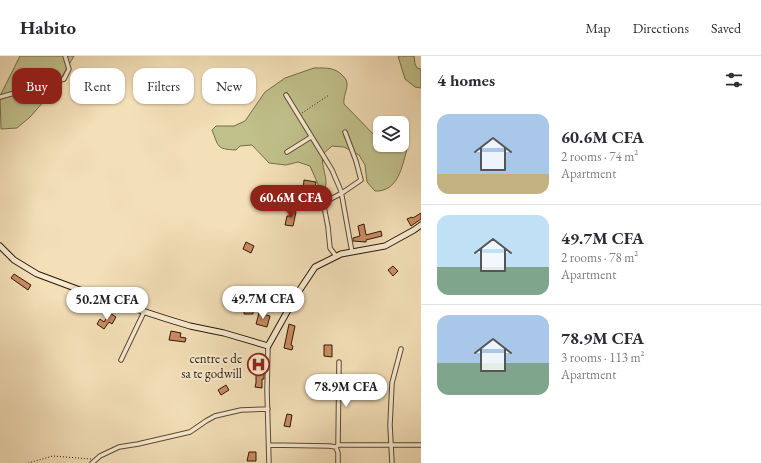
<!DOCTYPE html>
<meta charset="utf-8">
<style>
body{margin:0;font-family:"EB Garamond",serif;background:#f2f2f3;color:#2b2b33;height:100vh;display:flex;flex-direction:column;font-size:15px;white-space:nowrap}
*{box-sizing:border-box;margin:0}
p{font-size:13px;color:#7c7c81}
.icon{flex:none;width:22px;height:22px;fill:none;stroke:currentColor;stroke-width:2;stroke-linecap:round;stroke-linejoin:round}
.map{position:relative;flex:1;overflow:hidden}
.side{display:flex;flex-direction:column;background:#fff;width:340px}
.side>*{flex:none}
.banner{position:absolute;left:12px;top:12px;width:349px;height:36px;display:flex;gap:8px}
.tools{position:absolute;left:373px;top:60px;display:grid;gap:8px}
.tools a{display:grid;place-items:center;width:36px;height:36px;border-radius:8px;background:#fff;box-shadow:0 1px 3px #0004;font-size:20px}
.price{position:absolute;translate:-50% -34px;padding:0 9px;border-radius:14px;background:#fff;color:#222;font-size:13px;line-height:26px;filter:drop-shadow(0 1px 2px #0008)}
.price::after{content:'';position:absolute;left:50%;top:24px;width:12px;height:9px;margin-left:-6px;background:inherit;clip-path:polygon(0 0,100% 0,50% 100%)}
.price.on{background:#8f2418;color:#fff}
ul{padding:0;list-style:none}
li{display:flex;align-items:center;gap:12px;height:100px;padding:0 16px}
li+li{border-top:1px solid #e1e1e2}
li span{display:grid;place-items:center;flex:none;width:112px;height:80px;border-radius:12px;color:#555}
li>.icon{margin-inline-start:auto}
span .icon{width:48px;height:48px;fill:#fffc;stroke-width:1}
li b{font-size:17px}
h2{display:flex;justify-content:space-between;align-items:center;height:48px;padding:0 16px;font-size:17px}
.tag{padding:0 14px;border-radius:12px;background:#fff;box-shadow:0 1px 3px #0004;font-size:14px;line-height:36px}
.tag.on{background:#8f2418;color:#fff}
header{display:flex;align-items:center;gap:24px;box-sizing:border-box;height:56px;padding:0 20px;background:#fff;border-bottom:1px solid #e1e1e2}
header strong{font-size:19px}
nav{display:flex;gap:22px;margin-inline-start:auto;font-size:14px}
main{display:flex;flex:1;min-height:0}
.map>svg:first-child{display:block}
</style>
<header>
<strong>Habito</strong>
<nav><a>Map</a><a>Directions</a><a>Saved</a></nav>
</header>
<main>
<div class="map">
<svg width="421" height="407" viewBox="0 0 421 407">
<rect width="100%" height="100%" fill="#f3dfb8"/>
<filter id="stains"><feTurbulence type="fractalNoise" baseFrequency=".005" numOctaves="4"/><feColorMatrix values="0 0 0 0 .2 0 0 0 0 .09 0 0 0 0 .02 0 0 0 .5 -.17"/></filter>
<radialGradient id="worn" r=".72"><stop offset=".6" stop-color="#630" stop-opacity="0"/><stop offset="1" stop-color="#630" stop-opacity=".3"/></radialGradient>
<path fill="#c0c08b" stroke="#756c48" d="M20,0H74L54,34L30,61L17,72L1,73L0,40Z
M398,0H414L415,8L417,12L421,13V32L415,31L405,23Z
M314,12C326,12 335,11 343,20C346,23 347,25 347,29C347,35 343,41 344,48L380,85V89H385L390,95L402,91L407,93C402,111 398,136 375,135L367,126L365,109L359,99L344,91L332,90L323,98C320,110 329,122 325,133L321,135L310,110L298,106L286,109L269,107L252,89L240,90L236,94C216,93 219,91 212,74L216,70H234L245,65L265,36L285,22Z"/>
<path fill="#cd8b63" stroke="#2a1904" d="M304,124L316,126L314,136L303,135Z
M292,155L296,156L293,170L285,169L287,160H291Z
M421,157V163L411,170L407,163L412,161L413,162Z
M364,168L366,179L381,175L382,180L366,184V186L353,185V182L360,180L358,170Z
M246,186L254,190L251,197L243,193Z
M393,210L398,215L393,220L388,214Z
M14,218L31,229L28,234L11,222Z
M245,237H254L253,258H244Z
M110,257L116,261L112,268L109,266L104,273L97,268L100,263L104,266Z
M259,257L270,260L267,271L256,268Z
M289,268L295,270L291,289L293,290L292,294L284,292Z
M171,275L181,277L180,281L186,282L185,286L169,284Z
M324,289H332V301L324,300Z
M256,305H261V317L264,316V323H262V332L255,331L256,327Z
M226,329L229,334L221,339L218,334Z
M287,358L292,359L290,371L284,370Z
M249,396H256V405H247Z"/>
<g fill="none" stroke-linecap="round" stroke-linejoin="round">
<defs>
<path id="street" d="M286,39L332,114L341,135L352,196
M0,41L64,23L69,13L65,0
M287,96L311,81
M321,135L328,171L330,192L336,200
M323,147L342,137L361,124L356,105L345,76
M268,290L267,334L269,407
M121,304L144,256
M269,389L329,390L336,391
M338,389H421
M92,407L100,400L119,391L138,388L190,376L206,365L215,360L241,354L268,353
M338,407V397L336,391L338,389L339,306
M392,407L390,369L392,327L401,293"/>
<path id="secondary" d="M0,190L14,204L37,218L96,240L167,263L190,270L224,277L268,290L297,238L315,211L341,198L385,190L414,174L421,169"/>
</defs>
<use href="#street" stroke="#5c4a31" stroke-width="5.5"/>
<use href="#secondary" stroke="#2a1904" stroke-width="7"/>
<path stroke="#2a1904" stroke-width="1" stroke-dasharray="1 2" stroke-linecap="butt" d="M302,57L329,39
M28,407L53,400L91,403"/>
<use href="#street" stroke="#f7ead1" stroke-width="3.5"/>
<use href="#secondary" stroke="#f7ead1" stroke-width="5"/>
</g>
<defs>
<symbol id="hospital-ring" viewBox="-11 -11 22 22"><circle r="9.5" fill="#f7ead1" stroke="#8f2418" stroke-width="1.5"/><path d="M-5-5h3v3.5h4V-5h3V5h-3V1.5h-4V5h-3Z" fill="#8f2418"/></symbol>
</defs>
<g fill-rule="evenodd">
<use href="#hospital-ring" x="246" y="296" width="25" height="25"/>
</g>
<g text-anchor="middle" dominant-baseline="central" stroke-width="4" stroke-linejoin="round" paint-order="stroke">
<g font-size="13" fill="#2a1904" stroke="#f7ead1" text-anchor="end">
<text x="242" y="302">centre e de<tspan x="242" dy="15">sa te godwill</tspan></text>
</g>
</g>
<rect width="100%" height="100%" filter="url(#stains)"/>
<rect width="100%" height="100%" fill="url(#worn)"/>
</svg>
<div class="tools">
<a><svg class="icon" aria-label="layers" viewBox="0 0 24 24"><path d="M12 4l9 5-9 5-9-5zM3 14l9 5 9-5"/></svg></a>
</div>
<b class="price on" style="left:291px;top:163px">60.6M CFA</b>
<b class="price" style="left:263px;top:264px">49.7M CFA</b>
<b class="price" style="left:107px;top:265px">50.2M CFA</b>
<b class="price" style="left:346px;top:352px">78.9M CFA</b>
<div class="banner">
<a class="tag on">Buy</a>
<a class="tag">Rent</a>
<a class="tag">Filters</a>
<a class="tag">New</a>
</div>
</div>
<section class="side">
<h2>4 homes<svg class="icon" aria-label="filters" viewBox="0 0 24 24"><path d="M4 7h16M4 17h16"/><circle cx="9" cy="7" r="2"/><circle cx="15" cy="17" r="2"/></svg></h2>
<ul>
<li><span style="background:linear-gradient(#a9c7e8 75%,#c2b280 0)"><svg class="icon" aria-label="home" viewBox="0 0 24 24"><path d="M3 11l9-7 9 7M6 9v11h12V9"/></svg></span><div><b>60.6M CFA</b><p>2 rooms · 74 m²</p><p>Apartment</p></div></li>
<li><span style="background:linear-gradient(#bfe0f5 65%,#7fa58c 0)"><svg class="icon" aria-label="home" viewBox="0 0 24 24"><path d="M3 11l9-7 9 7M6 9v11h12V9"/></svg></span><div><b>49.7M CFA</b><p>2 rooms · 78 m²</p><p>Apartment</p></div></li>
<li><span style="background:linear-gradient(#a9c7e8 60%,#7fa58c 0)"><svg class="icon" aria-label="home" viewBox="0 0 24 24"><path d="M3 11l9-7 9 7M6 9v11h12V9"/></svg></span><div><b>78.9M CFA</b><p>3 rooms · 113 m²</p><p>Apartment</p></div></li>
</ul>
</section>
</main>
